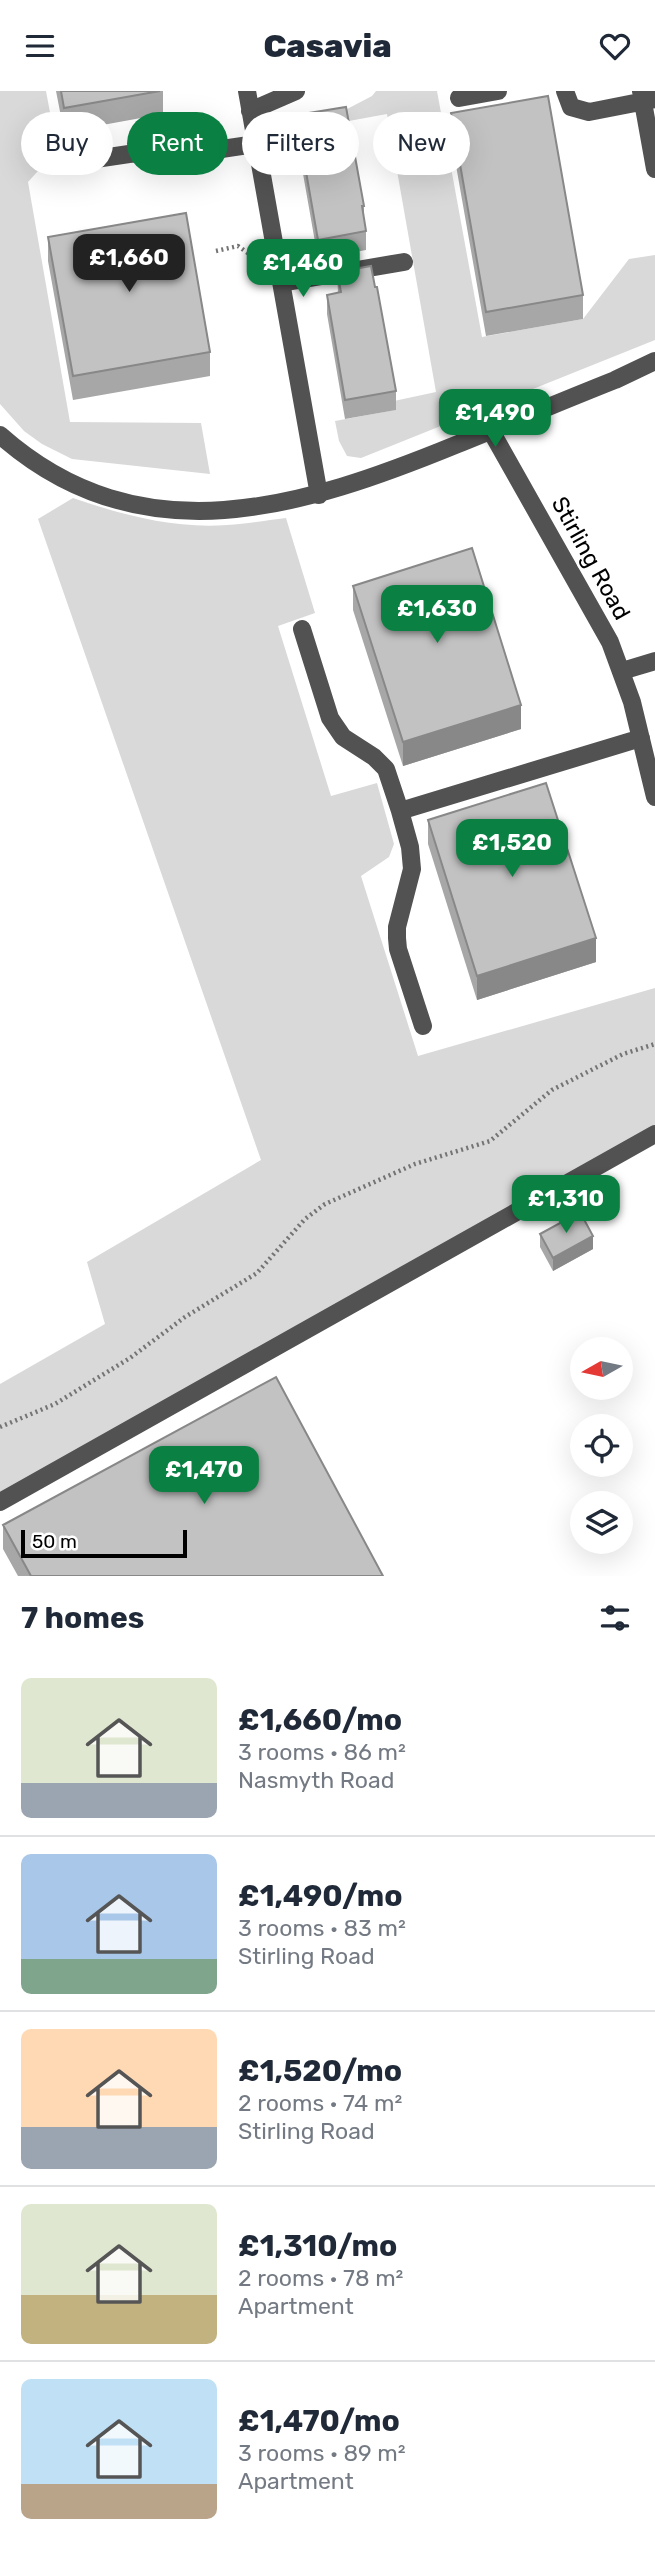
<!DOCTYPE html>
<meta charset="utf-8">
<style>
body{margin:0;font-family:Rubik,sans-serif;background:#f2f2f3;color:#1f2937;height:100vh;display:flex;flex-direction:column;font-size:26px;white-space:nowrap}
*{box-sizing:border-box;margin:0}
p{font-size:23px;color:#747a83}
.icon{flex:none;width:38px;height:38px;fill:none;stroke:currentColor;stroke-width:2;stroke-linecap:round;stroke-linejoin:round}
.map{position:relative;height:1485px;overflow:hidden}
.details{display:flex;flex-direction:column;background:#fff;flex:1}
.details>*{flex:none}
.top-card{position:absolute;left:21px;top:21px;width:614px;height:63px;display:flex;gap:14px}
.needle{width:46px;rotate:261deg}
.fabs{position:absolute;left:570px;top:1246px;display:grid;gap:14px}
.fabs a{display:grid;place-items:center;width:63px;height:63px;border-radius:50%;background:#fff;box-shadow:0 7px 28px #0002;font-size:35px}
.scale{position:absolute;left:21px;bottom:18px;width:166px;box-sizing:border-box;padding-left:7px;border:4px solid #000;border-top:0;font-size:19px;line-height:24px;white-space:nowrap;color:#000;-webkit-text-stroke:5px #fff;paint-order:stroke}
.price{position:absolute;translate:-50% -60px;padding:0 16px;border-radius:14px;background:#0b8043;color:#fff;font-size:23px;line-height:46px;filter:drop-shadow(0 2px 4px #0008)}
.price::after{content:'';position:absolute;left:50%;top:42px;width:21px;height:16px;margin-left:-10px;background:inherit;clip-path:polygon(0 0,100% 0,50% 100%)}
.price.on{background:#222;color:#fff}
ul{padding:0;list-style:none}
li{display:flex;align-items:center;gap:21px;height:175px;padding:0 21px}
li+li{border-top:2px solid #e0e1e3}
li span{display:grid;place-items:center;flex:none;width:196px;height:140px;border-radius:10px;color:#555}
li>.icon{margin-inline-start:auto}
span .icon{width:84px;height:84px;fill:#fffc;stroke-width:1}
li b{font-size:30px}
h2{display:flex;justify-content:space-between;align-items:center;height:84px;padding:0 21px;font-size:30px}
.pill{padding:0 24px;border-radius:32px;background:#fff;box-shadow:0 7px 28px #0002;font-size:24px;line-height:63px}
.pill.on{background:#0b8043;color:#fff}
header{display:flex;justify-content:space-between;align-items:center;height:91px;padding:0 21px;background:#fff;font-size:32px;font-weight:800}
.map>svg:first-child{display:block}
</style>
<header><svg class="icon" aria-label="menu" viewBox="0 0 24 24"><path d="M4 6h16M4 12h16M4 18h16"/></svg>Casavia<svg class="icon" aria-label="heart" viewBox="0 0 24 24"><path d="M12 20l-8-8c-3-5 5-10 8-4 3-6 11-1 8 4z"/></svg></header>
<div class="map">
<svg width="655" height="1485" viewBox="0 0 655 1485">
<rect width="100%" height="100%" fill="#fff"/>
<path fill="#d9d9d9" d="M0,0H46L57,59L28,91L70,331L201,332L210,383L72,368L42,353L24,340L0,313Z
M376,0H437L482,246L583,228L629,168L655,164V249L361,367L347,365L339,350L335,330L395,319L394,310L436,301L387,23L327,34L326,29L372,5Z
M73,407C122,424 175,438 227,434C247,433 267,429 286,427L315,522L278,535L331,705L377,692L394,753L389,766L361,785L418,965L655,897V1043L0,1411V1293L105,1233L87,1171L261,1069L38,428Z"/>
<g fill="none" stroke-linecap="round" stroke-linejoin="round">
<path stroke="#747474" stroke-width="4.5" stroke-dasharray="2 3.5" stroke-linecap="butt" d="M216,160L238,155L259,170
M0,1336L55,1313L130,1267L185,1226L257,1182L305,1128L325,1113L415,1073L490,1050L552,999L623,963L655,953"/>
<path stroke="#525252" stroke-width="18" d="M247,0L319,404
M565,0L571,16L589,21L655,8
M641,0L655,78
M459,7L498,0
M250,20L296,0
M75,71L129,63L152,61L188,63L256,53
M281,192L404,171
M491,340L610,551L632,611L655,706
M0,344C141,469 304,416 458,353C510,332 562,310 615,289L655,270
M302,538L330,627L343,646L374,666L386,678L400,720L410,756L412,778L397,836V847L398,858L423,935
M622,580L655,570
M400,720L641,647
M0,1411L655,1043"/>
</g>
<path fill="#a7a7a7" d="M56,0H163V23L64,41Z
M451,22L583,204V228L486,245L451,46Z
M296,24L364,115V126L366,140V159L318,168L296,43Z
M48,146L210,261V285L73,309L48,170Z
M337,181L396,300V319L345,328L327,223V204L338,202Z
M353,495L521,638L403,675L353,519Z
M428,729L596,871L477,909L428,753Z
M540,1143L593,1158L553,1180L540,1156Z
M3,1434L383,1485H18L3,1458Z"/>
<path fill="#888" d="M521,614V638L403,675V651Z
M596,847V871L477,909V885Z
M593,1145V1158L553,1180V1167Z"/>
<path fill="#c2c2c2" stroke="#888" stroke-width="2" d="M61,0H160L64,17Z
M548,5L583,204L486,221L451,22Z
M346,16L364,115H362L366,140L318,149L296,24Z
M186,122L210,261L73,285L48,146Z
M371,175L375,196H377L396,300L345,309L327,204L341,201L337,181Z
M472,457L521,614L403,651L353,495Z
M546,692L596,847L477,885L428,729Z
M580,1121L593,1145L553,1167L540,1143Z
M276,1286L383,1485H31L3,1434Z"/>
<g text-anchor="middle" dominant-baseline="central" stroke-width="5" stroke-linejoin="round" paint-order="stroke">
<g font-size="23" fill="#000" stroke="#fff">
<text transform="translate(591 467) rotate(61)">Stirling Road</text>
</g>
</g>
</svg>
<div class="fabs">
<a><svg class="needle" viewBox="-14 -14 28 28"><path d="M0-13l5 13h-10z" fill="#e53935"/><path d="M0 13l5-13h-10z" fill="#747a83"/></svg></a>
<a><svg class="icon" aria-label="locate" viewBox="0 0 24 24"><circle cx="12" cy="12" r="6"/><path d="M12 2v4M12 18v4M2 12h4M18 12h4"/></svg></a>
<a><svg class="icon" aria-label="layers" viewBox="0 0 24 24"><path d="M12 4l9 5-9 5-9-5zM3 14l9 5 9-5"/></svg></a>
</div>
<div class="scale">50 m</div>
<b class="price on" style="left:129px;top:203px">£1,660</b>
<b class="price" style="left:303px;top:208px">£1,460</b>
<b class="price" style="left:495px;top:358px">£1,490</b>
<b class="price" style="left:437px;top:554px">£1,630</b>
<b class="price" style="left:512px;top:788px">£1,520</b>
<b class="price" style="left:566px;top:1144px">£1,310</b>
<b class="price" style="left:204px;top:1415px">£1,470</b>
<div class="top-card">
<a class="pill">Buy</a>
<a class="pill on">Rent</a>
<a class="pill">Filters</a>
<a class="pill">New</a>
</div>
</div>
<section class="details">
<h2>7 homes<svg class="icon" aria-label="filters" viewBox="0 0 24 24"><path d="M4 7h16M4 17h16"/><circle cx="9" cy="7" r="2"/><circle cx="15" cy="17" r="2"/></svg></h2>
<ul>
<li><span style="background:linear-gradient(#dfe7d0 75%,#9aa5b1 0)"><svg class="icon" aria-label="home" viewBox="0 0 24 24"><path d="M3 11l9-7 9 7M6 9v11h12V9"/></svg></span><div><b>£1,660/mo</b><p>3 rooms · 86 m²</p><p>Nasmyth Road</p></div></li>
<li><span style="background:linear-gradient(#a9c7e8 75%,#7fa58c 0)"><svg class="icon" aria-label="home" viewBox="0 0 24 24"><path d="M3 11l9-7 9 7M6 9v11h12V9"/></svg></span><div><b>£1,490/mo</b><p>3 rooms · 83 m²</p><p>Stirling Road</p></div></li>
<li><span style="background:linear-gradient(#ffd9b3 70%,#9aa5b1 0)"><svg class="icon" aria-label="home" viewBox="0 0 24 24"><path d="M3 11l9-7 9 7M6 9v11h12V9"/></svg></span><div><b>£1,520/mo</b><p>2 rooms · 74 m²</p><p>Stirling Road</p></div></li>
<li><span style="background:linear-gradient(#dfe7d0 65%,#c2b280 0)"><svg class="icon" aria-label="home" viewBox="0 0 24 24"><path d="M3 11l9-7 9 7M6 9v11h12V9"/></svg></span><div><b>£1,310/mo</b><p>2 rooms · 78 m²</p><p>Apartment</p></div></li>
<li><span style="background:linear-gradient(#bfe0f5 75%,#b9a48a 0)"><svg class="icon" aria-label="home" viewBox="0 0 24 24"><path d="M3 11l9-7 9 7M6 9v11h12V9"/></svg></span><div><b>£1,470/mo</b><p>3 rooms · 89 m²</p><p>Apartment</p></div></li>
</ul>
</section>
